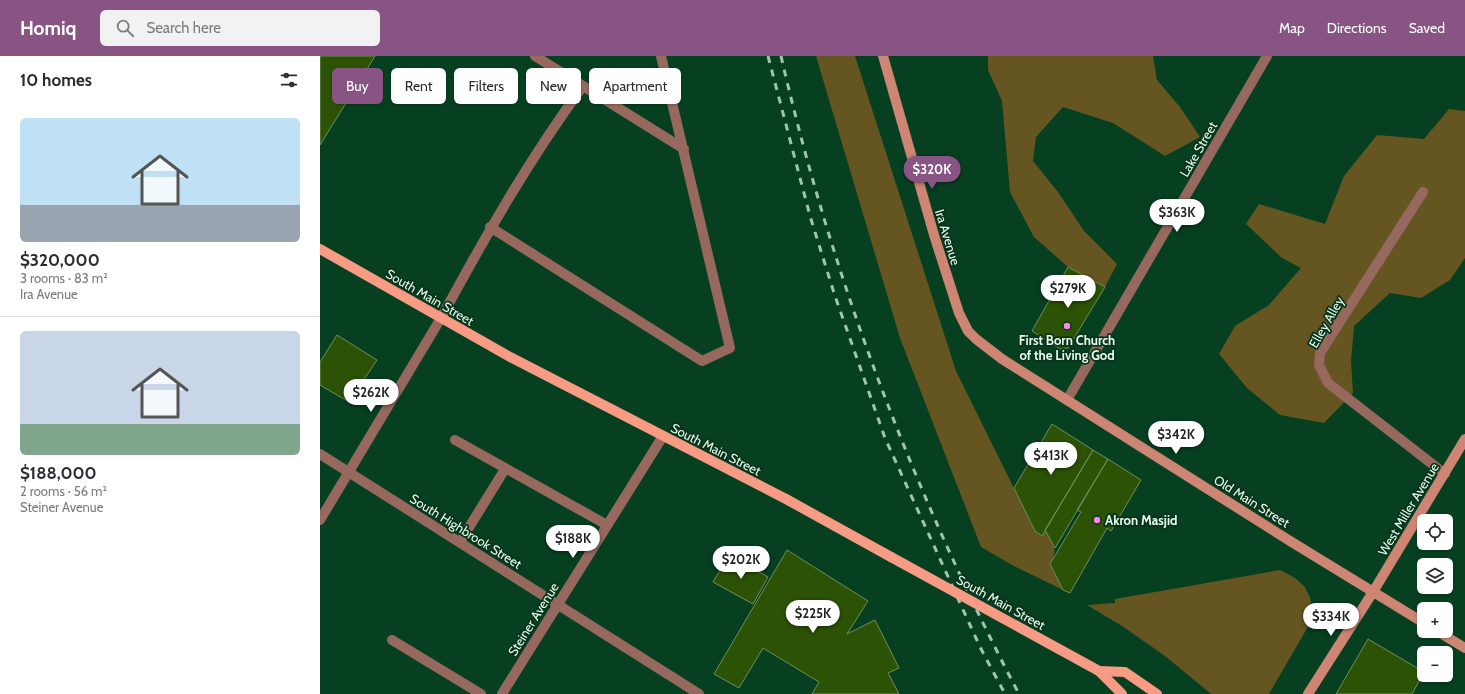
<!DOCTYPE html>
<meta charset="utf-8">
<style>
body{margin:0;font-family:Cabin,sans-serif;background:#f2f2f3;color:#2b2b33;height:100vh;display:flex;flex-direction:column;font-size:15px;white-space:nowrap}
*{box-sizing:border-box;margin:0}
p{font-size:13px;color:#7c7c81}
.icon{flex:none;width:22px;height:22px;fill:none;stroke:currentColor;stroke-width:2;stroke-linecap:round;stroke-linejoin:round}
.map{position:relative;flex:1;overflow:hidden}
.sheet{display:flex;flex-direction:column;background:#fff;width:320px}
.sheet>*{flex:none}
.top-card{position:absolute;left:12px;top:12px;width:380px;height:36px;display:flex;gap:8px}
.fabs{position:absolute;left:1097px;top:458px;display:grid;gap:8px}
.fabs a{display:grid;place-items:center;width:36px;height:36px;border-radius:6px;background:#fff;box-shadow:0 1px 3px #0004;font-size:20px}
.price{position:absolute;translate:-50% -34px;padding:0 9px;border-radius:14px;background:#fff;color:#222;font-size:13px;line-height:26px;filter:drop-shadow(0 1px 2px #0008)}
.price::after{content:'';position:absolute;left:50%;top:24px;width:12px;height:9px;margin-left:-6px;background:inherit;clip-path:polygon(0 0,100% 0,50% 100%)}
.price.current{background:#885484;color:#fff}
ul{padding:0;list-style:none}
li{display:grid;align-content:center;gap:8px;height:212px;padding:0 20px}
li+li{border-top:1px solid #e1e1e2}
li span{display:grid;place-items:center;height:124px;border-radius:6px;color:#555}
li>.icon{margin-inline-start:auto}
span .icon{width:72px;height:72px;fill:#fffc;stroke-width:1}
li b{font-size:17px}
h2{display:flex;justify-content:space-between;align-items:center;height:48px;padding:0 20px;font-size:17px}
.chip{padding:0 14px;border-radius:6px;background:#fff;box-shadow:0 1px 3px #0004;font-size:14px;line-height:36px}
.chip.current{background:#885484;color:#fff}
header{display:flex;align-items:center;gap:24px;box-sizing:border-box;height:56px;padding:0 20px;background:#885484;color:#fff}
header strong{font-size:19px}
nav{display:flex;gap:22px;margin-inline-start:auto;font-size:14px}
.search{width:280px;height:36px;background:#f2f2f3;display:flex;align-items:center;gap:10px;box-sizing:border-box;padding:0 14px;border-radius:6px;color:#7c7c81;font-size:15px}
main{display:flex;flex:1;min-height:0}
.map>svg:first-child{display:block}
</style>
<header>
<strong>Homiq</strong>
<div class="search"><svg class="icon" aria-label="search" viewBox="0 0 24 24"><circle cx="10" cy="10" r="6"/><path d="M15 15l6 6"/></svg>Search here</div>
<nav><a>Map</a><a>Directions</a><a>Saved</a></nav>
</header>
<main>
<section class="sheet">
<h2>10 homes<svg class="icon" aria-label="filters" viewBox="0 0 24 24"><path d="M4 7h16M4 17h16"/><circle cx="9" cy="7" r="2"/><circle cx="15" cy="17" r="2"/></svg></h2>
<ul>
<li><span style="background:linear-gradient(#bfe0f5 70%,#9aa5b1 0)"><svg class="icon" aria-label="home" viewBox="0 0 24 24"><path d="M3 11l9-7 9 7M6 9v11h12V9"/></svg></span><div><b>$320,000</b><p>3 rooms · 83 m²</p><p>Ira Avenue</p></div></li>
<li><span style="background:linear-gradient(#c9d6e8 75%,#7fa58c 0)"><svg class="icon" aria-label="home" viewBox="0 0 24 24"><path d="M3 11l9-7 9 7M6 9v11h12V9"/></svg></span><div><b>$188,000</b><p>2 rooms · 56 m²</p><p>Steiner Avenue</p></div></li>
</ul>
</section>
<div class="map">
<svg width="1145" height="638" viewBox="0 0 1145 638">
<rect width="100%" height="100%" fill="#064021"/>
<path fill="#645521" d="M496,0H535L636,315L715,475L722,480L725,474C733,488 739,493 730,508L743,534L694,510L661,491L580,282Z
M668,0H833L837,24L860,51L880,81L845,100L793,67L743,51L716,81L713,105L738,136L764,175L797,208L785,231L748,211L714,181L690,136L682,45L668,14Z
M1129,53L1145,55V202L1130,224L1101,242L1070,237L1034,270L1031,305L1033,337L1004,367L960,359L927,332L899,298L915,270L949,249L981,212L962,202L926,168L939,148L1005,168L1024,120L1057,79L1104,83Z
M960,514L975,522L984,530L990,541L992,552L989,569L949,638H891L845,600L802,570L767,549L795,547V543Z"/>
<path fill="#2c5305" stroke="#708e5d" d="M0,0H55L0,89Z
M748,211L785,231L748,292L740,293L712,275Z
M17,279L57,304L29,346L0,329V306Z
M732,368L773,394L722,480L715,475L694,432Z
M773,394L788,403L735,492L725,474Z
M788,403L821,424L791,475L787,472L750,537L743,534L730,508L761,456L757,454Z
M467,494L548,545L527,578L555,564L579,612L568,617L579,638H492L499,626L443,592L419,632L394,618Z
M409,499L448,521L433,548L393,526Z
M1048,583L1104,616L1092,638H1016Z"/>
<g fill="none" stroke-linecap="round" stroke-linejoin="round">
<path stroke="#97695e" stroke-width="10" d="M215,0L364,93
M1103,136L1000,297L999,309L1008,327L1125,418
M170,171L382,305L410,292L341,0
M121,262C165,181 208,105 263,30
M135,384L287,469
M140,486L185,413
M72,584L161,638"/>
<path stroke="#97695e" stroke-width="10" d="M747,344L947,0
M0,398L379,638
M0,464L121,262
M182,638L343,380"/>
<path stroke="#ce8574" stroke-width="10" d="M563,0L614,179L639,257L648,275L656,283L682,303L970,485L1104,567
M1117,575L1145,592
M988,638L1053,536L1145,383"/>
<path stroke="#f89b85" stroke-width="10" d="M0,193L190,301L466,443L571,501
M779,615L805,616L837,638
M779,615L802,638"/>
<path stroke="#a0c4ad" stroke-width="3" stroke-dasharray="7 7" stroke-linecap="butt" d="M448,0L490,160L515,240L565,382L660,591L685,638
M461,0C512,222 593,436 699,638"/>
<path stroke="#f89b85" stroke-width="10" d="M571,501L779,615"/>
</g>
<g fill="#fa87e6" stroke="#0a331c" stroke-width="1.5">
<circle cx="747" cy="270" r="4"/>
<circle cx="777" cy="464" r="4"/>
</g>
<g text-anchor="middle" dominant-baseline="central" stroke-width="3.5" stroke-linejoin="round" paint-order="stroke">
<g font-size="13" fill="#e2fde9" stroke="#0a331c">
<text transform="translate(878 93) rotate(-60)">Lake Street</text>
<text transform="translate(628 181) rotate(73)">Ira Avenue</text>
<text transform="translate(110 241) rotate(30)">South Main Street</text>
<text transform="translate(1006 266) rotate(-60)">Elley Alley</text>
<text transform="translate(396 393) rotate(27)">South Main Street</text>
<text transform="translate(932 445) rotate(32)">Old Main Street</text>
<text transform="translate(1088 453) rotate(-59)">West Miller Avenue</text>
<text transform="translate(146 475) rotate(32)">South Highbrook Street</text>
<text transform="translate(681 546) rotate(29)">South Main Street</text>
<text transform="translate(213 563) rotate(-58)">Steiner Avenue</text>
</g>
<g font-size="13" font-weight="bold" fill="#e2fde9" stroke="#0a331c">
<text x="747" y="284">First Born Church<tspan x="747" dy="15">of the Living God</tspan></text>
<text x="785" y="464" text-anchor="start">Akron Masjid</text>
</g>
</g>
</svg>
<div class="fabs">
<a><svg class="icon" aria-label="locate" viewBox="0 0 24 24"><circle cx="12" cy="12" r="6"/><path d="M12 2v4M12 18v4M2 12h4M18 12h4"/></svg></a>
<a><svg class="icon" aria-label="layers" viewBox="0 0 24 24"><path d="M12 4l9 5-9 5-9-5zM3 14l9 5 9-5"/></svg></a>
<a>+</a>
<a>−</a>
</div>
<b class="price current" style="left:612px;top:134px">$320K</b>
<b class="price" style="left:857px;top:177px">$363K</b>
<b class="price" style="left:748px;top:253px">$279K</b>
<b class="price" style="left:51px;top:357px">$262K</b>
<b class="price" style="left:856px;top:399px">$342K</b>
<b class="price" style="left:731px;top:420px">$413K</b>
<b class="price" style="left:253px;top:503px">$188K</b>
<b class="price" style="left:421px;top:524px">$202K</b>
<b class="price" style="left:493px;top:578px">$225K</b>
<b class="price" style="left:1011px;top:581px">$334K</b>
<div class="top-card">
<a class="chip current">Buy</a>
<a class="chip">Rent</a>
<a class="chip">Filters</a>
<a class="chip">New</a>
<a class="chip">Apartment</a>
</div>
</div>
</main>
